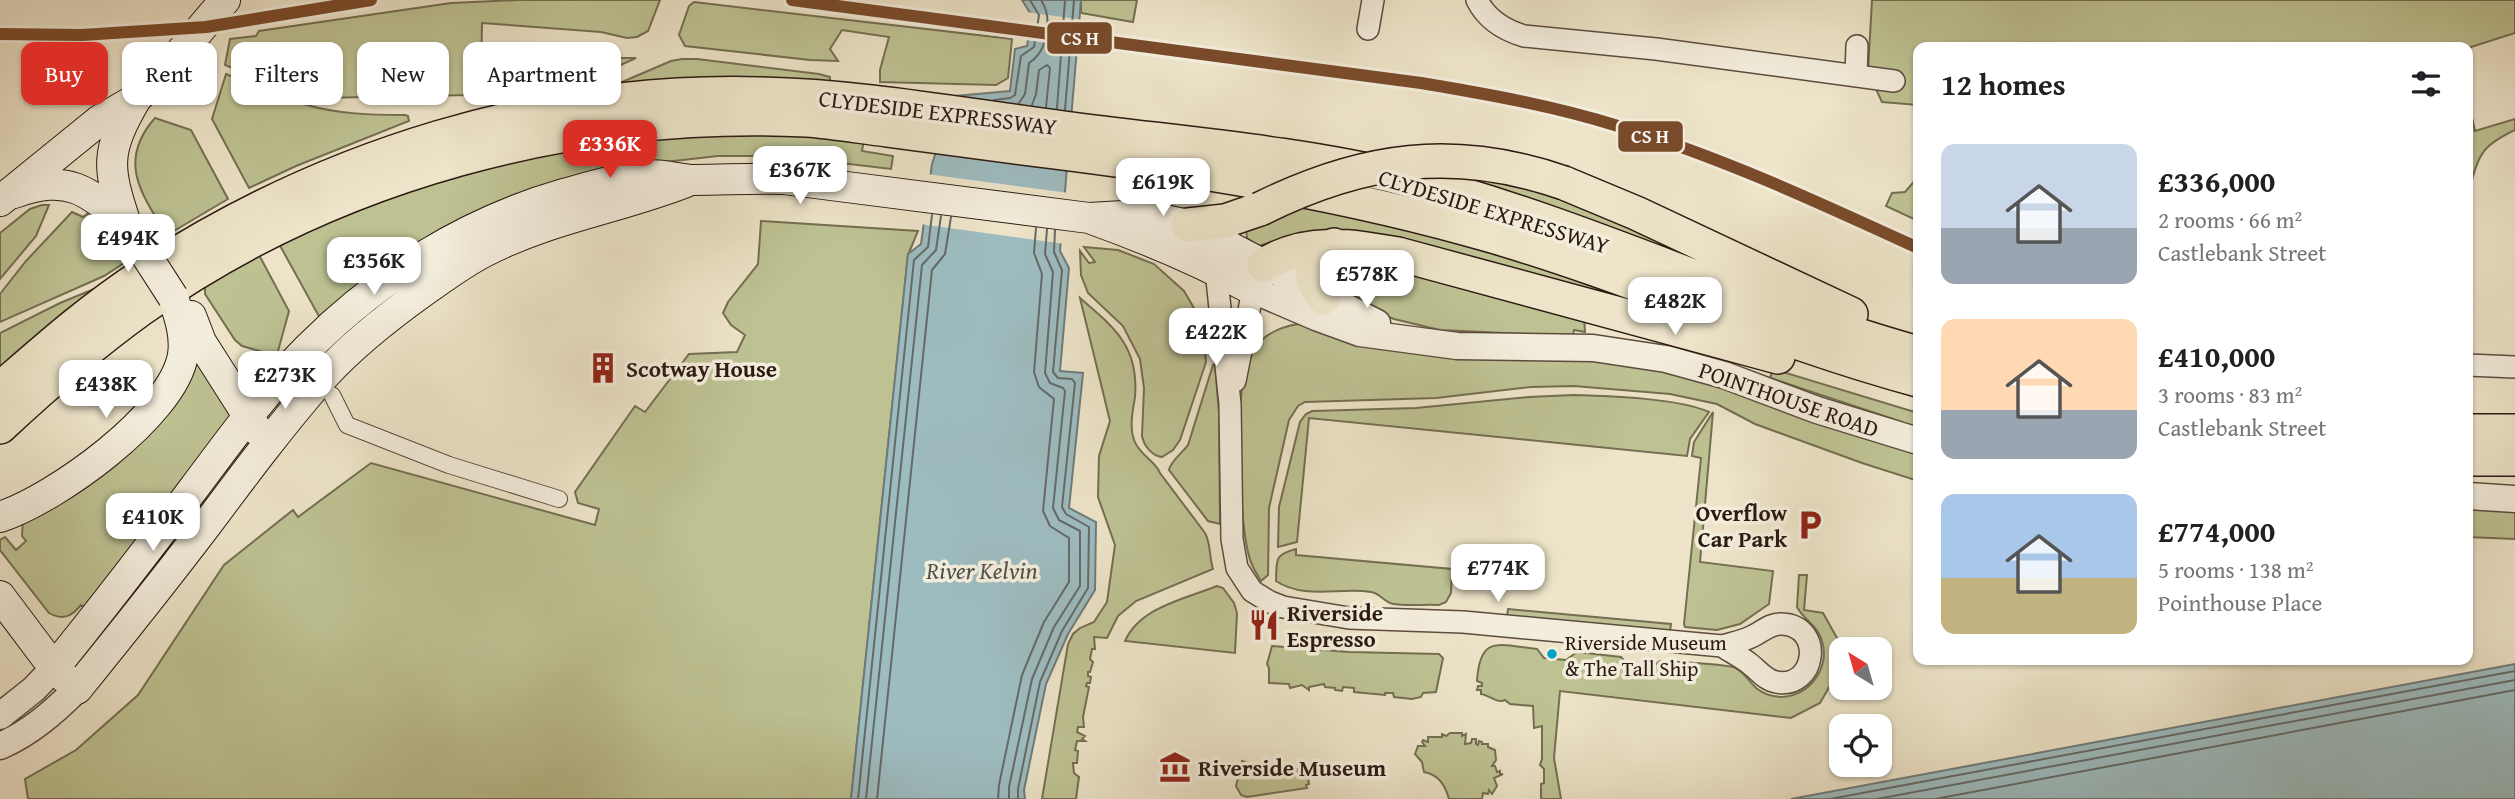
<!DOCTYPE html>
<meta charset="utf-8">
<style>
body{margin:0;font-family:"Gentium Book Plus",serif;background:#f6f6f6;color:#202124;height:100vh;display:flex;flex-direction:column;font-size:26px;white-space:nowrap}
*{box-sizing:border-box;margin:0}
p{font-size:23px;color:#757577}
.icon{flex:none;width:38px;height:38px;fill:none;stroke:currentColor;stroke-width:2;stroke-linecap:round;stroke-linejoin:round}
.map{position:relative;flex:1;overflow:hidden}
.sheet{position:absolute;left:1913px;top:42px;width:560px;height:623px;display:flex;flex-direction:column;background:#fff;border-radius:14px;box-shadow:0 2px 5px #0004}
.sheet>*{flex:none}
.top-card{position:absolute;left:21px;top:42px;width:665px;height:63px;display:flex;gap:14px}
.needle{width:46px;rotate:323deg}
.buttons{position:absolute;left:1829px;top:637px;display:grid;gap:14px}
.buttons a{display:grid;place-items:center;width:63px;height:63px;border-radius:14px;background:#fff;box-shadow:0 2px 5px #0004;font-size:35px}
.price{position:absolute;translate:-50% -60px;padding:0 16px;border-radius:14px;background:#fff;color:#222;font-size:23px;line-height:46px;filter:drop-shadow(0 2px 4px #0008)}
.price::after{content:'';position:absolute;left:50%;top:42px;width:21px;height:16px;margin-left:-10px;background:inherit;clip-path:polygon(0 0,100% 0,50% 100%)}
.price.current{background:#d93025;color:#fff}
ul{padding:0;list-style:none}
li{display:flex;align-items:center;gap:21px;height:175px;padding:0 28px}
li span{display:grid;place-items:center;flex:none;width:196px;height:140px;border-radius:14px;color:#555}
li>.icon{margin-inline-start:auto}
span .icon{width:84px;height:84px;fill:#fffc;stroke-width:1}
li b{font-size:30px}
h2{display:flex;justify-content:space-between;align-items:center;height:84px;padding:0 28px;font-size:30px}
.pill{padding:0 24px;border-radius:14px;background:#fff;box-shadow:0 2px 5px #0004;font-size:24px;line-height:63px}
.pill.current{background:#d93025;color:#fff}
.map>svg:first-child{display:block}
</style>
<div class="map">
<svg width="2515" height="799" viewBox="0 0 2515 799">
<rect width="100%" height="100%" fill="#ede4c9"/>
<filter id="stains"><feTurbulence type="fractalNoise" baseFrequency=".00286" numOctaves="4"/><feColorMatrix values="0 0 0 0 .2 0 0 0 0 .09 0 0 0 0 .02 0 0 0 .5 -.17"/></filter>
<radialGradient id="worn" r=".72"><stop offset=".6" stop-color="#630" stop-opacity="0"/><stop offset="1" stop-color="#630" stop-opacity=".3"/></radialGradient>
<path fill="#bec293" stroke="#746e52" stroke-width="2" d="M518,0H660L648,31L637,37L627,38L601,32L482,23L481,77L502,75L505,63L591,68L599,65L600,50L614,58H636L603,73L471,95L318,98L264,81L225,65L230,39L256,36L259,31L451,3Z
M1081,0H1137L1133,22L1081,13Z
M1872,0H2515V33L2468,48L1918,47V105L1882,102L1868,72Z
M694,2L1012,39L1008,78L996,85L880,82V70L889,37L842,30L830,49L838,61L810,60L685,46L679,35L689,6Z
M682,59H697L819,74L830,77V84L622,87V82L671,61Z
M226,74C252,85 279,97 307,105C338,114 372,115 405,115L408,116L409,121L296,166L249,188L212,119Z
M2471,113L2475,131L2515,119V130C2478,148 2480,155 2468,192V115Z
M155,118L191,130L228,199L167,235C141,194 117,161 155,118Z
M701,131L864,139L862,151L893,156L891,169L790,157L754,156H718L647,164L321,320L278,242L469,167Z
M1453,168L1521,177L1765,288L1478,185Z
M1918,177V221L1886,206L1892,193L1905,192Z
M1298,198L1467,239L1698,324L1377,234L1333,230L1278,240L1258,246L1247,238L1246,230Z
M42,205H49L36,236L0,279V233L30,209Z
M72,212L83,217L90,212L124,263L104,276L0,322V294L26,261Z
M761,221L918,231L908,255L851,799H28L25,779L76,750L138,695L224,565L293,510L298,517L371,463L595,525L599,509L578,503L575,492L635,406L645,412L689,354L737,352L745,335L731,325L723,313L728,302L758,264Z
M1084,247L1118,250L1154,264L1184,291L1198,315L1203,328L1206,362L1180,440L1173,450L1162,457C1152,456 1144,446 1142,436L1144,388L1140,359L1123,326L1088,293L1081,275L1080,251L1089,263L1095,262Z
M258,253L289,311L278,351L272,357L262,358L263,352L242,346L235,340L205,294V283Z
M1335,254L1584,317L1585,332L1574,330L1573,336L1440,330L1394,319L1336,295L1320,265Z
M111,282L0,368V333L60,303Z
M1080,298C1115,328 1139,347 1135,397C1133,410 1129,426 1134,440C1139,455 1156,461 1160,473L1205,533C1211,544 1209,556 1213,569L1136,601L1118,616L1107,638L1094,637L1095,649H1092L1090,659L1093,662L1090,672H1088V676L1091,677L1090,683H1087L1086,686L1089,687L1083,717L1084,727H1078L1077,732L1085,736L1082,739L1085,741H1077L1075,750L1078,751L1077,763H1073L1074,773L1079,777L1076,799H1042L1068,644L1073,634L1080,628L1094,622L1107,602L1115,545L1098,497L1099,456L1110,421Z
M1298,324L1665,369L1918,452V481L1862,463L1755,424L1717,404L1670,394L1574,386L1531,387L1436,398L1305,402L1298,406L1289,420L1269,508L1268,575L1261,581C1255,571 1250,563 1248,552C1239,514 1232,381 1253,350C1263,335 1280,327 1298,324Z
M198,362L235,415L87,609L81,605C72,616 63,621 49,613L0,550V540L5,537L16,550L26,541L22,536L23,520L194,363Z
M1213,365H1215L1219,413L1220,524L1208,521L1169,470C1170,462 1183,452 1188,445Z
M1773,369L1918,413V430L1902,426V422L1770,378Z
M1573,395C1609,396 1678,398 1709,412L1690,439L1687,456L1309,418L1297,542L1278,547L1279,507L1300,422L1306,414L1312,411L1416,408L1529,397Z
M1713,412L1700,562L1773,571L1769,604L1740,624L1717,630L1685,627L1684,624L1701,458L1692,456L1694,442Z
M2468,506L2515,509V539L2468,537Z
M1296,549V555L1452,569L1451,593L1446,602L1439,605C1426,604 1401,607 1390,603C1383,600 1379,593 1371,592C1339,587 1305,600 1276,581C1277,559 1274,555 1296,549Z
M1799,575H1807L1804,610L1823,613L1837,638L1835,677L1820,703L1791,718L1560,691L1554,758L1561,799H1543L1541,798V784L1544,783V769L1540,765L1542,759V726L1534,728L1533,706L1510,704L1505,700C1497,704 1489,695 1481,694V690H1477L1478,686H1482V683L1477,681C1480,634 1499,645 1537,649L1544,658L1566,660L1577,652L1621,657L1629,666L1651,668L1660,661C1673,662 1728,664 1736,668C1749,675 1751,690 1769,695C1801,705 1832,673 1822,641C1818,626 1804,620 1797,607Z
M1217,586L1223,588L1234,603L1237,613L1235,653L1125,641C1140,607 1185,599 1217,586Z
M1508,609L1671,624L1670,632L1507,617Z
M1272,646L1349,652L1439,654L1443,658L1436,692L1423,693L1421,697L1412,699L1394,697L1393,693H1385V695L1354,692V688L1343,687L1342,691L1335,690V688L1325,687L1324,684L1309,687V690L1302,685L1290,688L1289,684L1269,683V668L1267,664Z
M1450,733H1462V736L1466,734L1465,744L1471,743L1472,739H1476V744L1478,745L1479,741L1482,742V744H1488V747L1495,750L1496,760L1492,766H1495L1497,772L1500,771V774H1503L1494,778L1497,786L1492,794L1489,790L1488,794L1483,793L1482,799H1449C1445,785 1439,775 1424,772L1422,762L1415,754L1418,746H1425L1422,742L1423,740L1428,742V737H1442V734L1446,736Z
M1242,761L1264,767V771L1283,769V772L1286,773L1287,768L1291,771L1298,769V773L1301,772L1308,778L1309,784L1306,785L1307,788L1247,797L1241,795L1236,786Z"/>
<path fill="#9dbcc0" stroke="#6f7b7a" stroke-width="2" d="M1022,0H1081L1060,251L1069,268L1060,371L1083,373L1069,508L1096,522L1095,590L1068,634L1046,684L1024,790L1025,799H851L908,254L921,244L932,164L955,96L1010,91L1015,49L1027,46L1032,16Z
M2515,664V799H1791Z"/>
<path fill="#ede4c9" d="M1026,12L1084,20L1082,43L1025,36L1028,16Z
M927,174L1069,193L1065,244L920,224Z"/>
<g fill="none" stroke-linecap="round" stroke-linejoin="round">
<path stroke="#646a68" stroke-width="2" d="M994,100L1010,98L1015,95L1021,56L1034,47L1039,15L1030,0
M1019,103L1025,94L1029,63C1048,51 1053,18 1041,0
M1032,105L1036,94L1039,70L1047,65L1050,68L1046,107
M1057,108L1065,0
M1065,110L1074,0
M858,799L914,260L928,247L932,215
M866,799L922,265L936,250L941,216
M877,799L932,270L945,254L951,217
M998,799L999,785L1022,675L1044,622L1069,582V538L1050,526L1043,511L1054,399L1039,387L1034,372L1042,274L1034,253L1036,228
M1009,799V787L1032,679L1054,627L1080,586V531L1059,520L1053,508L1065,391L1063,388L1050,383L1045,373L1053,272L1045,254L1047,229
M1018,799V789L1040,682L1062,631L1088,588L1089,527L1066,514L1062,507L1075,383L1072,379L1058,378L1053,372L1062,270L1054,252L1055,230
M1830,799L2515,671
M1877,799L2515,680
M1935,799L2515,690"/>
<defs>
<path id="pedestrian" d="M332,395L347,425L449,465L559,499"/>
<path id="minor" d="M1477,0C1487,20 1504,30 1524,36L1656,49L1894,81
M1368,29L1373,0
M1856,76L1857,46
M1216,270L1230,404L1232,539L1237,568L1252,591L1270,602L1283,607L1349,618L1463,622L1722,646C1732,643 1744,641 1753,636C1763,631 1771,623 1782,624C1825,626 1816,690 1776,682C1765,680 1758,670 1750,664C1741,657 1731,652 1722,646
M2468,365L2515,367
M1235,381L1253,290"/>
<path id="tertiary" d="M1264,265L1377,323
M1253,290L1316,317L1360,333L1457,346L1593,348L1666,359L1724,375L1817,410L1918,441
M2468,496L2515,499
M0,716L34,689L54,668
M0,746C30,733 54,712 77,689"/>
<path id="secondary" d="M14,193C68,174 86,189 126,224
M0,201L100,120L136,99L180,53L225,0
M126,224C107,167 105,152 136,99
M191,316L201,342L257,430
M0,517C55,499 173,415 183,355C186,334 179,316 173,297
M0,596L54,668L77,689C120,636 163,582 205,527C243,476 281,425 323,377C352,345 389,316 424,291C444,277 464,262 486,251C550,218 620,208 686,182
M54,668C102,609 148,549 194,488C230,440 265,391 308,348C379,277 466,222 564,194C589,187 615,179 641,176C658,173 677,179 694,180C724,180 754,178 784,179L1089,218L1141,215L1188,225L1264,265L1253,290C1200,261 1145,238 1089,218"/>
<path id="primary" d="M1564,183L1636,213L1851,314
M1188,225L1225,221L1260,209
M1264,265C1306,238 1352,246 1398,254L1778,357
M1324,298C1305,274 1310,262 1334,245
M0,389C46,349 92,308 143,275C325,156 543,88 760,94C862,96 963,115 1064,128C1176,143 1297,152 1407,179C1581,223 1745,305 1918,353
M0,427C45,385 91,345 141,309C333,173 573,109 807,120C834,122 862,127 888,130C936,136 983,143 1030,149C1186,168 1341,192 1492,236C1636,278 1773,341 1918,380
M2468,431H2515
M2468,459H2515"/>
</defs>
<use href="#pedestrian" stroke="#5c4c3f" stroke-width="18"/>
<use href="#minor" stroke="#5c4c3f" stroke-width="24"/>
<use href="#tertiary" stroke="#5c4c3f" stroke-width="29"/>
<use href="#secondary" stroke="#2b1911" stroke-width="32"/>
<use href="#primary" stroke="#2b1911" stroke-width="36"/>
<use href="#pedestrian" stroke="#f3eddc" stroke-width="16"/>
<use href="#minor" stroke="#f3eddc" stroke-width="21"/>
<use href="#tertiary" stroke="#f3eddc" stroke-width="26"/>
<use href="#secondary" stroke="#f3eddc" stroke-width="30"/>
<use href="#primary" stroke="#ede4c9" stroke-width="33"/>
<defs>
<path id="secondary-bridge" d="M126,224L173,297"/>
<path id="primary-bridge" d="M1260,209C1363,158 1454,145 1564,183"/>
</defs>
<use href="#secondary-bridge" stroke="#2b1911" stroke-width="32" stroke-linecap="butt"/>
<use href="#primary-bridge" stroke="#2b1911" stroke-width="36" stroke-linecap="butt"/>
<use href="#secondary-bridge" stroke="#f3eddc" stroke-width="30"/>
<use href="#primary-bridge" stroke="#ede4c9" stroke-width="33"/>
<defs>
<path id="rail-1" d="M792,0L1421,83C1487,94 1554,106 1618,126C1721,157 1820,203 1918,248
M0,34L82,35L206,27L371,0"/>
</defs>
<use href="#rail-1" stroke="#f3eddc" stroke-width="18"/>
<use href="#rail-1" stroke="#7a4b2a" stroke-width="12"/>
</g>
<defs>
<symbol id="building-bare" viewBox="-9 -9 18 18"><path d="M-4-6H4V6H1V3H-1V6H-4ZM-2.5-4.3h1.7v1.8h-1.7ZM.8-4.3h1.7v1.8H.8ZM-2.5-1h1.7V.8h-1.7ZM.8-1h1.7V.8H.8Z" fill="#8f2418" stroke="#f3eddc" stroke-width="2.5" paint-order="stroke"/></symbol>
<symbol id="parking-bare" viewBox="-9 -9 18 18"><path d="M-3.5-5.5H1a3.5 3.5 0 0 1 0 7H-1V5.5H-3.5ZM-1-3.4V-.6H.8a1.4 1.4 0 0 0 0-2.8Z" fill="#8f2418" stroke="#f3eddc" stroke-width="2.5" paint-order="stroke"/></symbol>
<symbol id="restaurant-bare" viewBox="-9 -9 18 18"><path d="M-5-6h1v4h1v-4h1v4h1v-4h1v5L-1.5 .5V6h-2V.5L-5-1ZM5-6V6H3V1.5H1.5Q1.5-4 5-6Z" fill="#8f2418" stroke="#f3eddc" stroke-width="2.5" paint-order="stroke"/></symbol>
<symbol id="museum-bare" viewBox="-9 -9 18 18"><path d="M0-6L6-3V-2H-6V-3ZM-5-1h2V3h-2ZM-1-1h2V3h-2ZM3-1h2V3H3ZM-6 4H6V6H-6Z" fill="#8f2418" stroke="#f3eddc" stroke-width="2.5" paint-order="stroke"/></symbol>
</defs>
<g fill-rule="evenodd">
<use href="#building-bare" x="581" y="346" width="44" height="44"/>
<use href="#parking-bare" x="1788" y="503" width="44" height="44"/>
<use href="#restaurant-bare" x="1242" y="603" width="44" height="44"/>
<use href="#museum-bare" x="1153" y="745" width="44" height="44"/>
</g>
<circle fill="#02a2c5" stroke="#f3eddc" stroke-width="2.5" cx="1552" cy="654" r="6"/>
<g text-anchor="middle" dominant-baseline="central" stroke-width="7" stroke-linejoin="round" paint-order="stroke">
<g font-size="21" fill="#2b1911" stroke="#f3eddc" text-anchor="start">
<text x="1565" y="642">Riverside Museum<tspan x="1565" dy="26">&amp; The Tall Ship</tspan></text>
</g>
<g font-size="23" fill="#2b1911" stroke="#f3eddc">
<text transform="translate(938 112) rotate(7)">CLYDESIDE EXPRESSWAY</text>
<text transform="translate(1494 211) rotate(17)">CLYDESIDE EXPRESSWAY</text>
<text transform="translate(1789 399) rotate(19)">POINTHOUSE ROAD</text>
</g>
<g font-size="23" font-weight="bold" fill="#2b1911" stroke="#f3eddc" text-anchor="start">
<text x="626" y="368">Scotway House</text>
<text x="1787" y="512" text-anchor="end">Overflow<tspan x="1787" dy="26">Car Park</tspan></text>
<text x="1287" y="612">Riverside<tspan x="1287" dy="26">Espresso</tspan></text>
<text x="1198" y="767">Riverside Museum</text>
</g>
<g font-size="24" font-style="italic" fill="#53524e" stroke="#f3eddc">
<text x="982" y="570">River Kelvin</text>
</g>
</g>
<g stroke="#f3eddc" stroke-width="2.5">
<rect x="1046" y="21" width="67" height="34" rx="7" fill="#7a4b2a"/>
<rect x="1617" y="120" width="67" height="33" rx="7" fill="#7a4b2a"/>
</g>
<g font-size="19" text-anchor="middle" font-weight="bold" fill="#fff">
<text x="1080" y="45">CS H</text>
<text x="1650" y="143">CS H</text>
</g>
<rect width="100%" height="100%" filter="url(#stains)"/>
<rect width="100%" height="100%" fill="url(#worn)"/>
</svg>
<div class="buttons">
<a><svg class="needle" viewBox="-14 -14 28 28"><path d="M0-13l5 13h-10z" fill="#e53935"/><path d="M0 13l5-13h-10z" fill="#757577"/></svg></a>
<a><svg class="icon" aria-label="locate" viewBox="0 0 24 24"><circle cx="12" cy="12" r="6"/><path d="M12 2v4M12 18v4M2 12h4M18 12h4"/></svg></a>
</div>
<b class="price current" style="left:610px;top:180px">£336K</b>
<b class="price" style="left:800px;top:206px">£367K</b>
<b class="price" style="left:1163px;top:218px">£619K</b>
<b class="price" style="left:128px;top:274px">£494K</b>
<b class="price" style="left:374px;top:297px">£356K</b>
<b class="price" style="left:1367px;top:310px">£578K</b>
<b class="price" style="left:1675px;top:337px">£482K</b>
<b class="price" style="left:1216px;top:368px">£422K</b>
<b class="price" style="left:285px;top:411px">£273K</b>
<b class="price" style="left:106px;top:420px">£438K</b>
<b class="price" style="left:153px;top:553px">£410K</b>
<b class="price" style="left:1498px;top:604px">£774K</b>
<div class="top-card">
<a class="pill current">Buy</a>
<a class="pill">Rent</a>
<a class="pill">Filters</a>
<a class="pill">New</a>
<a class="pill">Apartment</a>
</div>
<section class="sheet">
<h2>12 homes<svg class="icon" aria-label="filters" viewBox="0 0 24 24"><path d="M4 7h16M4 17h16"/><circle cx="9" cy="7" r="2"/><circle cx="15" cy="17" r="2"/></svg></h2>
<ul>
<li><span style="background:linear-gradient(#c9d6e8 60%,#9aa5b1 0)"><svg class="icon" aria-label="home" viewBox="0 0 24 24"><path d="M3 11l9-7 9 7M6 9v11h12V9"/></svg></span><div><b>£336,000</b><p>2 rooms · 66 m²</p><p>Castlebank Street</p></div></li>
<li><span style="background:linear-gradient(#ffd9b3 65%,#9aa5b1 0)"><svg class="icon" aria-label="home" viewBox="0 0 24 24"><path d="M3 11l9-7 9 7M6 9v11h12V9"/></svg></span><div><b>£410,000</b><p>3 rooms · 83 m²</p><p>Castlebank Street</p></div></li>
<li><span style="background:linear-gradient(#a9c7e8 60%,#c2b280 0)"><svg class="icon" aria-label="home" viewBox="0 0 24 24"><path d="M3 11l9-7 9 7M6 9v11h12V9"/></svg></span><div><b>£774,000</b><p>5 rooms · 138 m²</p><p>Pointhouse Place</p></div></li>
</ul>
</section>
</div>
